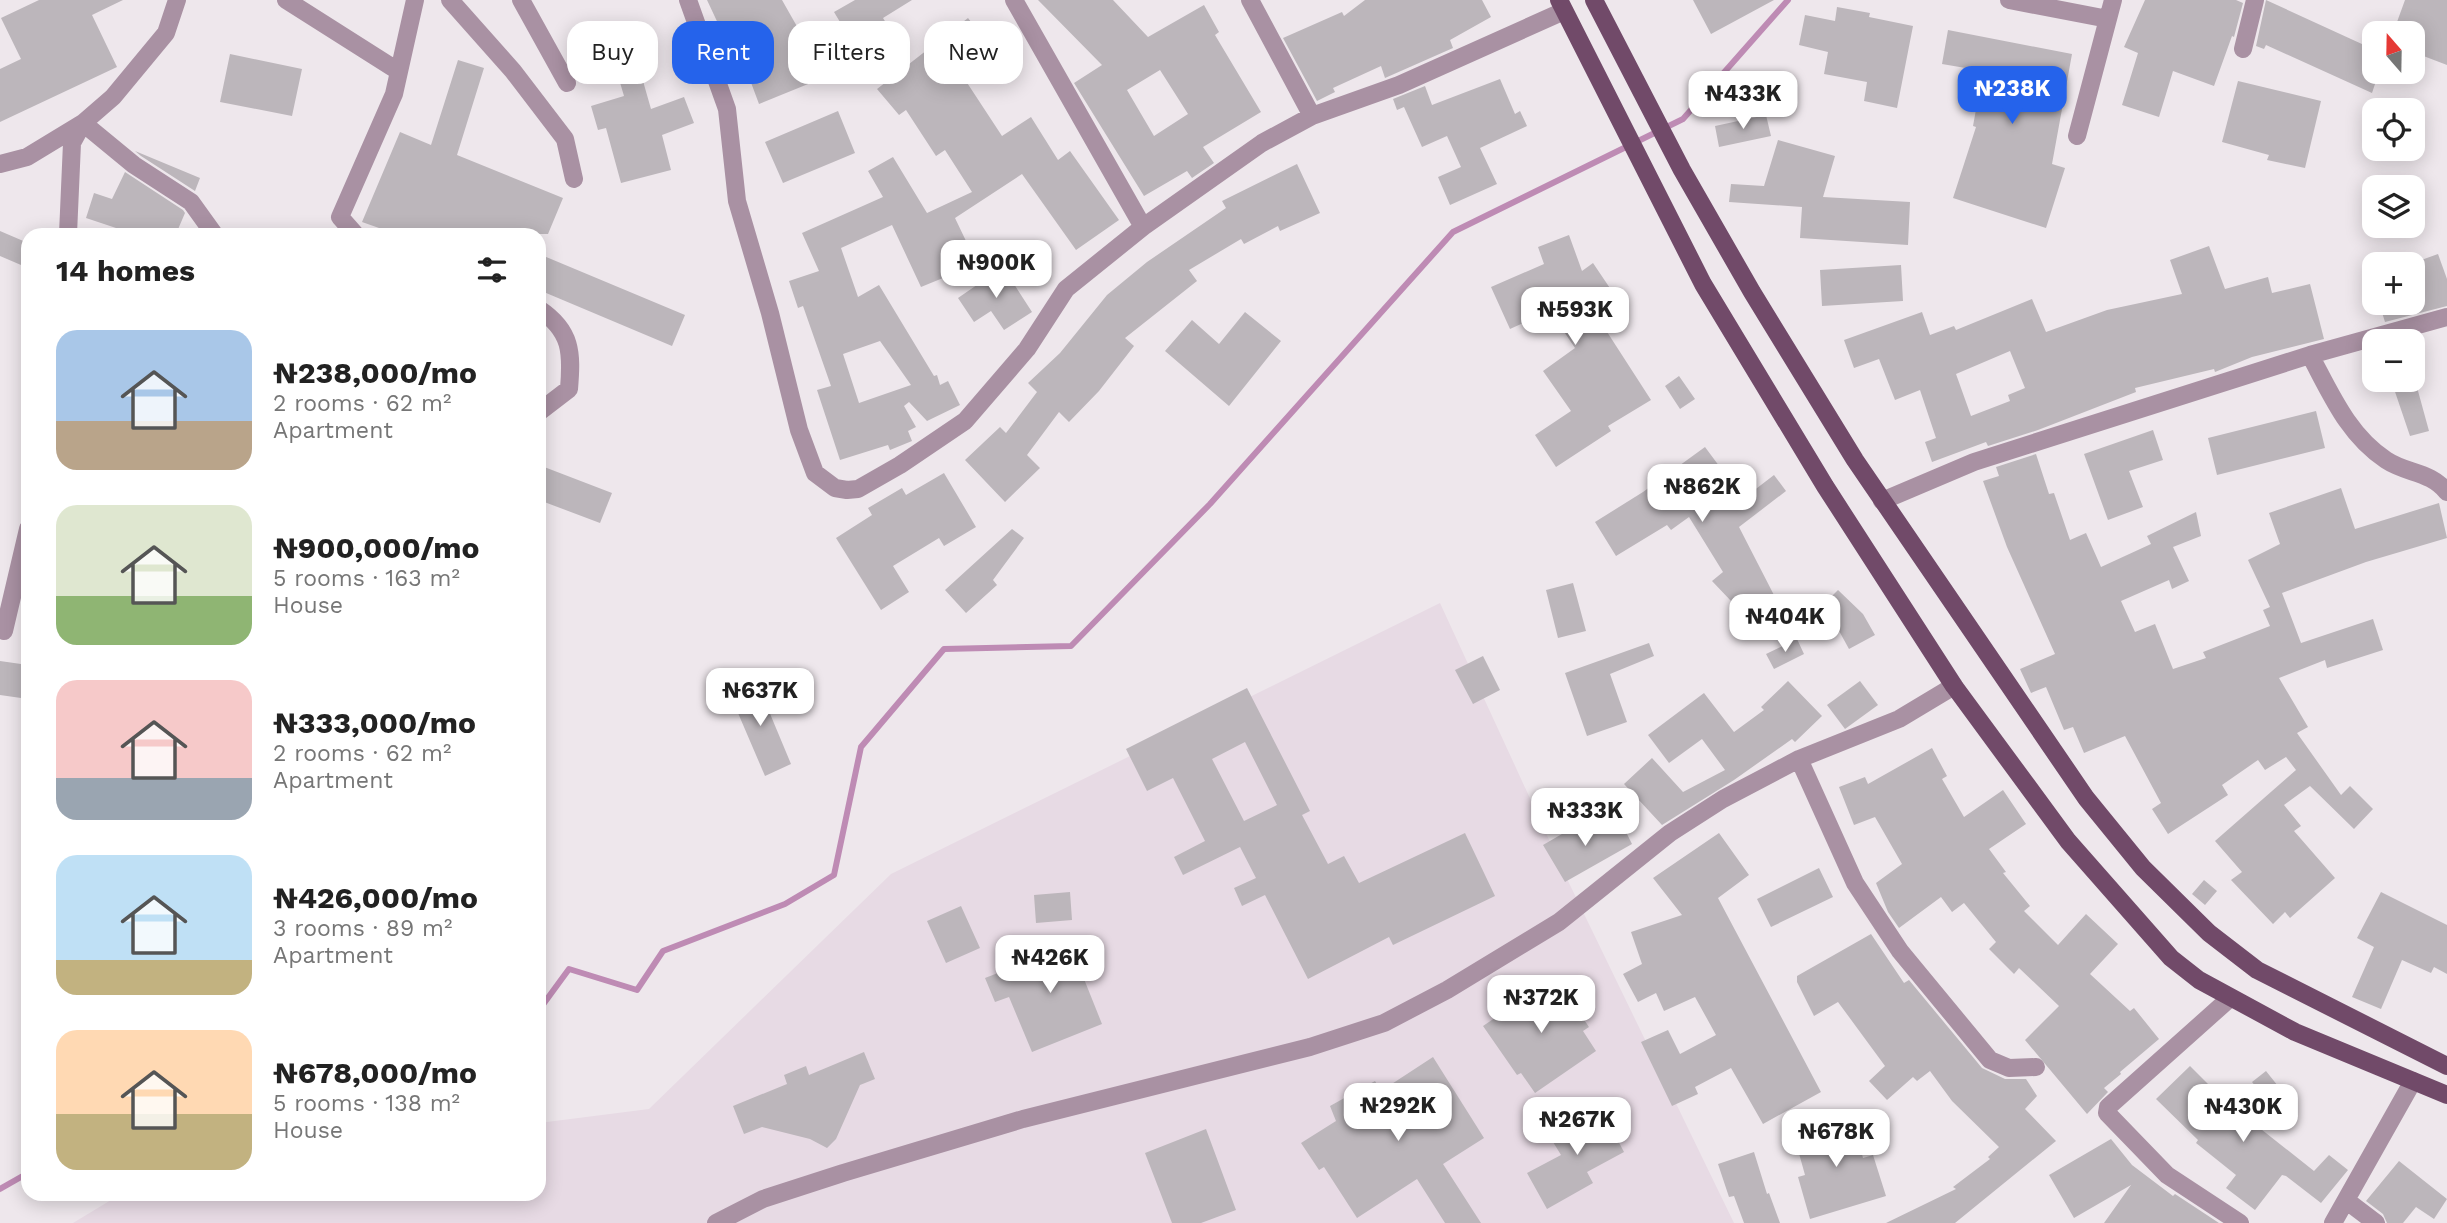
<!DOCTYPE html>
<meta charset="utf-8">
<style>
body{margin:0;font-family:"Work Sans",sans-serif;background:#f6f6f6;color:#222;height:100vh;display:flex;flex-direction:column;font-size:26px;white-space:nowrap}
*{box-sizing:border-box;margin:0}
p{font-size:23px;color:#767676}
.icon{flex:none;width:38px;height:38px;fill:none;stroke:currentColor;stroke-width:2;stroke-linecap:round;stroke-linejoin:round}
.map{position:relative;flex:1;overflow:hidden}
.sheet{position:absolute;left:21px;top:228px;width:525px;height:973px;display:flex;flex-direction:column;background:#fff;border-radius:21px;box-shadow:0 4px 18px #0003}
.sheet>*{flex:none}
.banner{position:absolute;left:567px;top:21px;width:665px;height:63px;display:flex;gap:14px}
.needle{width:46px;rotate:340deg}
.tools{position:absolute;left:2362px;top:21px;display:grid;gap:14px}
.tools a{display:grid;place-items:center;width:63px;height:63px;border-radius:14px;background:#fff;box-shadow:0 4px 18px #0003;font-size:35px}
.price{position:absolute;translate:-50% -60px;padding:0 16px;border-radius:14px;background:#fff;color:#222;font-size:23px;line-height:46px;filter:drop-shadow(0 2px 4px #0008)}
.price::after{content:'';position:absolute;left:50%;top:42px;width:21px;height:16px;margin-left:-10px;background:inherit;clip-path:polygon(0 0,100% 0,50% 100%)}
.price.selected{background:#2563eb;color:#fff}
ul{padding:0;list-style:none}
li{display:flex;align-items:center;gap:21px;height:175px;padding:0 35px}
li span{display:grid;place-items:center;flex:none;width:196px;height:140px;border-radius:21px;color:#555}
li>.icon{margin-inline-start:auto}
span .icon{width:84px;height:84px;fill:#fffc;stroke-width:1}
li b{font-size:30px}
h2{display:flex;justify-content:space-between;align-items:center;height:84px;padding:0 35px;font-size:30px}
.tag{padding:0 24px;border-radius:21px;background:#fff;box-shadow:0 4px 18px #0003;font-size:24px;line-height:63px}
.tag.selected{background:#2563eb;color:#fff}
.map>svg:first-child{display:block}
</style>
<div class="map">
<svg width="2447" height="1223" viewBox="0 0 2447 1223">
<rect width="100%" height="100%" fill="#eee7ec"/>
<path fill="#e7dae4" d="M1440,603L1569,883L1734,1223H73L121,1194H539V1123L649,1109L891,874Z"/>
<g fill="none" stroke-linecap="round" stroke-linejoin="round">
<path stroke="#be8bb4" stroke-width="6" d="M539,1010L569,969L637,990L663,951L785,904L834,875L861,747L944,649L1071,646L1210,504L1453,232L1683,119L1788,0
M0,1189L28,1173"/>
</g>
<path fill="#bcb6bb" fill-rule="evenodd" d="M39,0H123L92,15L117,67L0,122V69L21,59L1,18Z
M707,0H782L803,37L840,22L834,12L855,0H912L883,18L891,31L842,61L845,69L759,104L737,45L730,49Z
M1038,0H1113L1148,37L1204,5L1219,32L1215,35L1261,112L1203,147L1214,163L1192,178L1187,171L1144,196L1074,83L1102,65ZM1160,70L1188,114L1154,136L1127,90Z
M1365,0H1482L1491,17L1450,40L1453,48L1385,78L1381,66L1333,88L1335,92L1317,101L1283,38L1342,12L1344,16Z
M1693,0H1774L1711,34Z
M2145,0H2236L2243,3L2234,37L2232,36L2214,86L2173,71L2159,117L2122,105L2138,53L2124,47Z
M2266,0L2375,50V72H2379L2372,93L2266,45L2264,49L2256,46Z
M2405,0H2447V65L2413,52V33H2393Z
M1837,7L1870,13L1869,17L1913,26L1897,108L1864,101L1867,82L1824,74L1828,52L1799,45L1805,15L1835,21Z
M968,18L989,45L958,69L1002,136L1031,117L1058,160L1070,151L1119,220L1076,250L1022,174L955,218L977,264L921,287L892,225L841,248L858,297L879,285L934,376L937,375L940,385L948,381L960,405L927,421L909,402L904,406L916,427L908,431L912,441L890,450L888,445L840,460L817,390L831,386L803,306L798,308L789,281L819,271L802,233L883,197L868,171L893,157L927,213L972,192L945,150L936,156L906,110L899,115L877,89ZM880,341L911,385L859,403L843,354Z
M633,21L641,52L635,53L651,109L684,97L694,123L662,135L671,170L621,183L606,128L598,130L591,106L624,96L613,59L583,67L576,37Z
M1948,30L2072,54L2052,164L2065,168L2046,228L1953,198L1976,127L1973,126L1983,71L1942,64Z
M230,54L302,69L292,116L220,102Z
M458,60L484,68L457,155L563,198L548,234H396L362,222L400,132L431,145Z
M1500,79L1515,114L1520,111L1527,126L1480,148L1497,184L1450,205L1438,177L1461,167L1447,136L1422,147L1404,107L1397,110L1393,99L1425,86L1432,105Z
M2238,81L2321,101L2305,168L2267,160L2269,155L2222,142Z
M838,111L855,153L783,183L765,142Z
M1766,115L1771,136L1719,147L1715,126Z
M1778,140L1835,156L1823,197L1910,202L1908,245L1800,238L1802,207L1729,202L1731,184L1764,186Z
M135,151L200,178L195,191L141,156Z
M1297,164L1320,213L1280,231L1278,226L1244,244L1241,239L1189,270L1197,281L1125,338L1134,346L1099,391L1069,422L1059,412L1027,455L1040,468L1005,502L965,460L1000,427L1006,433L1037,392L1028,383L1060,353L1107,295L1147,262L1226,208L1222,201Z
M125,172L183,210L185,213L176,234H134L86,218L94,193L112,199Z
M0,231L28,243V268L0,256Z
M1569,235L1582,271L1593,263L1622,306L1600,321L1651,400L1608,426L1611,431L1556,467L1535,435L1571,411L1543,371L1575,348L1550,311L1510,329L1491,287L1544,264L1538,247Z
M2209,246L2225,289L2268,277L2272,293L2310,284L2324,339L2252,357L2215,372L2214,369L2135,388L2136,392L2038,430L1988,446L1986,442L1932,462L1925,442L1936,438L1920,390L1895,400L1879,359L1854,368L1844,340L1922,312L1930,335L1954,326L1956,330L2032,299L2046,332L2107,310L2182,294L2170,260ZM2010,351L2025,388L2008,395L2010,401L1971,416L1956,374Z
M539,254L685,315L672,346L539,290Z
M2438,254L2447,279V306L2385,322L2379,303H2421L2413,280V263Z
M1901,265L1903,301L1822,306L1820,270Z
M1003,267L1032,312L1004,330L991,311L974,322L958,298Z
M1245,312L1281,341L1229,406L1165,351L1192,320L1219,344Z
M1679,376L1695,399L1680,409L1665,386Z
M2391,380H2415L2429,431L2410,436Z
M2316,411L2325,448L2217,475L2208,438Z
M2153,430L2163,460L2129,471L2143,507L2108,520L2084,454Z
M1705,447L1737,490L1743,487L1748,495L1774,475L1786,491L1739,527L1776,599L1751,622L1712,581L1723,572L1689,517L1671,530L1667,525L1616,556L1595,522L1643,492Z
M2036,454L2049,494L2054,493L2070,540L2086,533L2101,567L2151,544L2147,536L2196,512L2201,536L2173,547L2189,581L2172,589L2169,580L2121,601L2135,632L2155,624L2173,669L2206,658L2203,652L2270,626L2263,610L2270,607L2248,560L2280,544L2269,513L2341,488L2355,529L2439,503L2447,538L2366,562L2282,593L2301,643L2373,619L2383,650L2327,668L2325,660L2279,678L2308,727L2297,733L2341,795L2350,786L2373,809L2354,829L2310,786L2284,805L2301,826L2294,831L2335,878L2290,918L2285,912L2273,924L2231,880L2242,872L2215,841L2296,770L2286,757L2265,770L2258,760L2222,785L2228,795L2168,834L2152,809L2161,803L2125,736L2084,753L2073,727L2064,730L2046,687L2031,693L2020,669L2055,654L2007,547L1983,481L1999,476L1996,467Z
M539,465L612,493L600,523L539,500Z
M944,473L976,527L944,546L939,538L893,566L909,592L881,610L836,538L872,515L868,508L902,488L906,495Z
M1012,529L1024,538L993,580L997,585L966,613L945,590Z
M1573,583L1586,631L1558,638L1546,590Z
M1838,590L1863,614L1875,635L1849,649L1838,629L1818,610Z
M1797,639L1804,654L1774,669L1766,654Z
M1649,643L1654,656L1610,674L1627,722L1587,736L1565,673Z
M1483,656L1500,690L1473,704L1455,670Z
M0,661L28,665V699L0,695Z
M756,680L791,764L765,776L729,692Z
M1788,681L1822,716L1795,742L1792,739L1734,780L1662,825L1624,784L1652,758L1683,792L1725,770L1702,739L1669,763L1648,735L1704,693L1734,732L1764,710L1761,707Z
M1860,681L1878,705L1845,729L1827,705Z
M1247,688L1310,811L1302,815L1328,864L1344,856L1359,883L1465,833L1495,896L1393,945L1389,937L1308,979L1265,895L1242,906L1234,888L1256,878L1240,847L1183,875L1174,857L1205,841L1173,778L1147,791L1126,749ZM1245,742L1277,805L1244,821L1212,759Z
M1932,748L1947,776L1942,779L1964,817L2003,790L2026,824L1989,849L2006,872L2003,873L2030,906L2024,911L2058,945L2086,914L2118,944L2090,974L2130,1011L2134,1008L2159,1039L2120,1072L2121,1074L2104,1088L2108,1092L2087,1114L2025,1040L2059,1006L2019,968L2014,974L1989,949L1996,942L1964,903L1952,912L1941,897L1899,928L1888,912L1876,883L1902,864L1875,817L1854,825L1839,787L1865,777L1868,784Z
M1586,820L1592,831L1610,821L1616,832L1624,828L1632,844L1565,882L1543,845Z
M1719,833L1749,875L1718,898L1821,1092L1763,1124L1731,1068L1695,1087L1698,1094L1672,1106L1641,1042L1668,1030L1680,1054L1716,1035L1695,997L1664,1011L1656,993L1638,1002L1623,974L1642,964L1631,932L1682,915L1653,878Z
M1819,868L1833,897L1771,927L1757,899Z
M2204,880L2217,891L2205,905L2192,894Z
M1070,892L1072,920L1036,923L1034,895Z
M2381,892L2447,925V974L2434,967L2431,973L2402,960L2381,1009L2352,997L2374,947L2357,938Z
M961,906L980,948L946,963L927,921Z
M1871,934L1904,983L1909,980L1982,1068L2005,1079H2026L2037,1096L2025,1109L2056,1141L1955,1223H1886L1956,1189L1953,1187L1990,1159L1988,1157L1999,1147L1952,1101L1930,1071L1917,1081L1913,1077L1887,1100L1869,1081L1885,1066L1838,1002L1814,1016L1797,982V976Z
M1086,939L1095,963L1080,969L1102,1024L1032,1052L1009,997L995,1002L985,978Z
M1555,977L1589,1027L1583,1031L1596,1051L1535,1093L1521,1073L1517,1075L1483,1026L1511,1007L1507,1001L1521,991L1526,997Z
M864,1052L875,1079L860,1085L836,1139L827,1148L810,1139L762,1127L744,1134L733,1106L787,1084L784,1075L806,1066L809,1075Z
M1433,1057L1484,1138L1443,1164L1481,1223H1445L1417,1179L1357,1218L1324,1167L1319,1170L1301,1143L1336,1121L1330,1106L1375,1081L1381,1091Z
M2190,1066L2223,1099L2314,1171L2329,1155L2348,1170L2321,1203L2286,1176L2282,1175L2255,1210L2226,1188L2236,1175L2196,1143L2198,1140L2156,1099Z
M2266,1071L2278,1086L2264,1097L2252,1082Z
M1603,1097L1613,1115L1606,1118L1624,1152L1587,1172L1593,1183L1547,1209L1527,1173L1561,1155L1553,1142L1590,1120L1583,1108Z
M1852,1116L1863,1158L1873,1155L1886,1196L1810,1219L1798,1177L1805,1175L1793,1132Z
M1206,1129L1236,1210L1201,1223H1172L1145,1153Z
M2111,1139L2132,1165L2173,1196L2175,1194L2219,1223H2104L2131,1185L2074,1218L2049,1175Z
M1754,1152L1767,1194L1769,1193L1780,1223H1744L1734,1196L1729,1197L1718,1164Z
M2399,1161L2447,1199L2434,1219L2416,1207L2403,1223H2387L2383,1214L2366,1201Z"/>
<g fill="none" stroke-linecap="round" stroke-linejoin="round">
<path stroke="#a991a3" stroke-width="18" d="M286,0L398,71
M450,0L513,71L565,139L574,179
M521,0L567,83
M688,0L727,109L737,201L770,313L799,430L815,473L835,488L847,490L858,489L900,465L965,421L1027,349L1066,289L1143,227L1262,143L1312,116L1399,85L1564,11
M1014,0L1143,227
M1250,0L1312,116
M2009,0L2108,19
M2243,49L2255,0
M2077,136L2113,0
M0,164L27,157L83,123L134,165L191,202L214,234
M68,234L72,143L83,123L113,97L166,33L177,0
M355,234L340,217L394,94L415,0
M539,309C572,331 572,353 569,389L539,412
M2310,355C2331,394 2348,435 2386,460C2407,474 2430,471 2447,492
M1882,501L1974,462L2310,355L2447,317
M4,631L28,529
M1799,759L1855,883L1900,951L1990,1060L2009,1068L2036,1067
M2229,999L2108,1107L2107,1113L2167,1175L2240,1223
M2347,1201L2376,1223
M716,1223L763,1199L843,1173L1023,1119L1310,1047L1384,1023L1447,990L1559,922L1670,833L1723,799L1799,759L1899,719L1954,686
M2333,1223L2413,1081"/>
<path stroke="#714a69" stroke-width="18" d="M1559,0L1703,284L1825,486L1954,686L2068,841L2171,958L2199,980L2295,1032L2447,1095
M1594,0L1682,170L1752,292L1855,460L2086,798L2143,868L2209,933L2257,970L2447,1066"/>
</g>
</svg>
<div class="tools">
<a><svg class="needle" viewBox="-14 -14 28 28"><path d="M0-13l5 13h-10z" fill="#e53935"/><path d="M0 13l5-13h-10z" fill="#767676"/></svg></a>
<a><svg class="icon" aria-label="locate" viewBox="0 0 24 24"><circle cx="12" cy="12" r="6"/><path d="M12 2v4M12 18v4M2 12h4M18 12h4"/></svg></a>
<a><svg class="icon" aria-label="layers" viewBox="0 0 24 24"><path d="M12 4l9 5-9 5-9-5zM3 14l9 5 9-5"/></svg></a>
<a>+</a>
<a>−</a>
</div>
<b class="price selected" style="left:2012px;top:126px">₦238K</b>
<b class="price" style="left:1743px;top:131px">₦433K</b>
<b class="price" style="left:996px;top:300px">₦900K</b>
<b class="price" style="left:1575px;top:347px">₦593K</b>
<b class="price" style="left:1702px;top:524px">₦862K</b>
<b class="price" style="left:1785px;top:654px">₦404K</b>
<b class="price" style="left:760px;top:728px">₦637K</b>
<b class="price" style="left:1585px;top:848px">₦333K</b>
<b class="price" style="left:1050px;top:995px">₦426K</b>
<b class="price" style="left:1541px;top:1035px">₦372K</b>
<b class="price" style="left:1398px;top:1143px">₦292K</b>
<b class="price" style="left:2243px;top:1144px">₦430K</b>
<b class="price" style="left:1577px;top:1157px">₦267K</b>
<b class="price" style="left:1836px;top:1169px">₦678K</b>
<div class="banner">
<a class="tag">Buy</a>
<a class="tag selected">Rent</a>
<a class="tag">Filters</a>
<a class="tag">New</a>
</div>
<section class="sheet">
<h2>14 homes<svg class="icon" aria-label="filters" viewBox="0 0 24 24"><path d="M4 7h16M4 17h16"/><circle cx="9" cy="7" r="2"/><circle cx="15" cy="17" r="2"/></svg></h2>
<ul>
<li><span style="background:linear-gradient(#a9c7e8 65%,#b9a48a 0)"><svg class="icon" aria-label="home" viewBox="0 0 24 24"><path d="M3 11l9-7 9 7M6 9v11h12V9"/></svg></span><div><b>₦238,000/mo</b><p>2 rooms · 62 m²</p><p>Apartment</p></div></li>
<li><span style="background:linear-gradient(#dfe7d0 65%,#8fb573 0)"><svg class="icon" aria-label="home" viewBox="0 0 24 24"><path d="M3 11l9-7 9 7M6 9v11h12V9"/></svg></span><div><b>₦900,000/mo</b><p>5 rooms · 163 m²</p><p>House</p></div></li>
<li><span style="background:linear-gradient(#f6c9c9 70%,#9aa5b1 0)"><svg class="icon" aria-label="home" viewBox="0 0 24 24"><path d="M3 11l9-7 9 7M6 9v11h12V9"/></svg></span><div><b>₦333,000/mo</b><p>2 rooms · 62 m²</p><p>Apartment</p></div></li>
<li><span style="background:linear-gradient(#bfe0f5 75%,#c2b280 0)"><svg class="icon" aria-label="home" viewBox="0 0 24 24"><path d="M3 11l9-7 9 7M6 9v11h12V9"/></svg></span><div><b>₦426,000/mo</b><p>3 rooms · 89 m²</p><p>Apartment</p></div></li>
<li><span style="background:linear-gradient(#ffd9b3 60%,#c2b280 0)"><svg class="icon" aria-label="home" viewBox="0 0 24 24"><path d="M3 11l9-7 9 7M6 9v11h12V9"/></svg></span><div><b>₦678,000/mo</b><p>5 rooms · 138 m²</p><p>House</p></div></li>
</ul>
</section>
</div>
